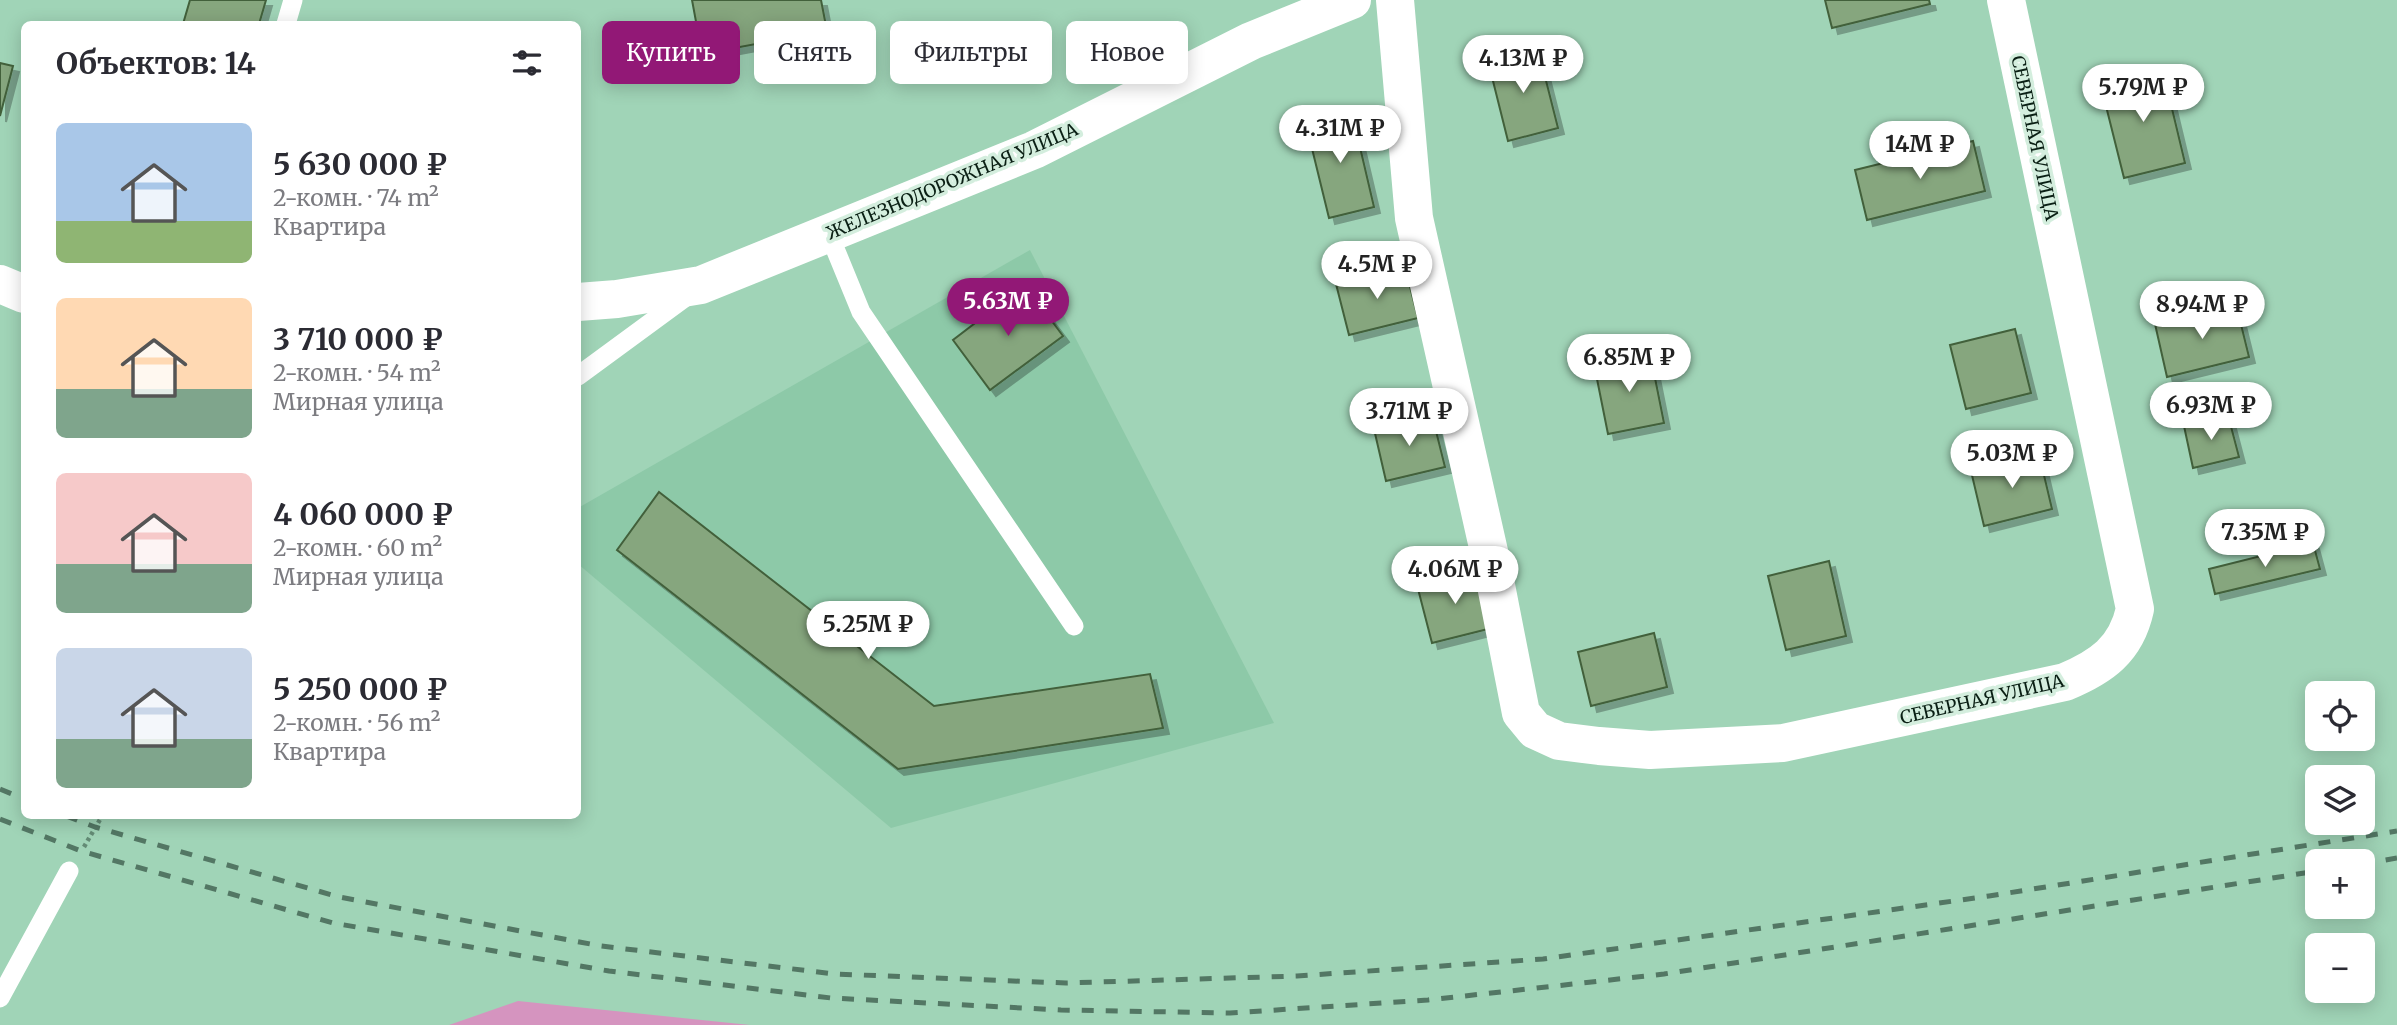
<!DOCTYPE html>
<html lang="ru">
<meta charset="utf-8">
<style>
body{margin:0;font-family:Merriweather,serif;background:#f2f2f3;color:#2b2b33;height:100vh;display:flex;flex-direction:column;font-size:26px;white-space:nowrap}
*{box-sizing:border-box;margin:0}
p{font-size:23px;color:#7c7c81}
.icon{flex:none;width:38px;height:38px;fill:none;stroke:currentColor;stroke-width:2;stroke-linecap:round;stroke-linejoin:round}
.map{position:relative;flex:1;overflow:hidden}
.sheet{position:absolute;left:21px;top:21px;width:560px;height:798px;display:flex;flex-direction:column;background:#fff;border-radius:10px;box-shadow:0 4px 18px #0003}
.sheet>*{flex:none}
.banner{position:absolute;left:602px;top:21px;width:665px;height:63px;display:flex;gap:14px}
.fabs{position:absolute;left:2305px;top:681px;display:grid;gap:14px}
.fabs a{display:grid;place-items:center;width:70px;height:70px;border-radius:10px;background:#fff;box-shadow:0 4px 18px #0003;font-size:35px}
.price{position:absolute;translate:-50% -60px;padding:0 16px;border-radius:24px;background:#fff;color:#222;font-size:23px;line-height:46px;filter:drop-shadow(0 2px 4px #0008)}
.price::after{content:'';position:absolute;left:50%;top:42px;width:21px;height:16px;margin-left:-10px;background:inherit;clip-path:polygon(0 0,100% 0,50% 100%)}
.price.on{background:#921876;color:#fff}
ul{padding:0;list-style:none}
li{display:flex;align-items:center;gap:21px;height:175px;padding:0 35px}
li span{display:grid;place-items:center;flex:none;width:196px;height:140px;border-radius:10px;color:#555}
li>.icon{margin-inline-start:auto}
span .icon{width:84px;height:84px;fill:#fffc;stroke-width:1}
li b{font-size:30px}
h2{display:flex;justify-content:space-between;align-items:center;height:84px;padding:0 35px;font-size:30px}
.pill{padding:0 24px;border-radius:10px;background:#fff;box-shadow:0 4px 18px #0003;font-size:24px;line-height:63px}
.pill.on{background:#921876;color:#fff}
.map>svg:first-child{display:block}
</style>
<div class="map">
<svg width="2397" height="1025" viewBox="0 0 2397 1025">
<defs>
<filter id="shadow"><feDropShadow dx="6" dy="6" stdDeviation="0" flood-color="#0004"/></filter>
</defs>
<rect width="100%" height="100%" fill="#a0d4b7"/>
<path fill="#8dc9a8" d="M1030,250L1274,723L891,828L578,564V508Z"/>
<path fill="#d594bf" d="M518,1001L750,1025H449Z"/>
<path fill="#86a67e" stroke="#42603b" stroke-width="2" filter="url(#shadow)" d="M190,0H266L259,24H183Z
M692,0H821L827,31L702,54Z
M1825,0H1929L1930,4L1832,28Z
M1538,49L1558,128L1508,141L1488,61Z
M0,63L13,66L0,116Z
M2163,71L2185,163L2124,178L2101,86Z
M1352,113L1374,207L1329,218L1306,124Z
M1973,141L1985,191L1867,220L1855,170Z
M1405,267L1418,318L1349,335L1336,284Z
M1025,285L1063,336L990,390L953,340Z
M2236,304L2249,357L2167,377L2155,324Z
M2015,329L2031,393L1966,409L1950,345Z
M1650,353L1664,423L1608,434L1594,364Z
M1432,415L1445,467L1386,481L1374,429Z
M2228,415L2239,457L2193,468L2184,426Z
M2039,454L2052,509L1984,526L1971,471Z
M659,492L934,706L1150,674L1163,728L898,769L617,550Z
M2313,543L2320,569L2215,594L2209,569Z
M1829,561L1846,636L1786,650L1768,576Z
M1478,570L1492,628L1432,643L1417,585Z
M1654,633L1667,687L1591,706L1578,652Z"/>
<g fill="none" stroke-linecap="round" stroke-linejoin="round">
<path stroke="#638b75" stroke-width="4.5" stroke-dasharray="3.5 3.5" stroke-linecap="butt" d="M84,847L102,816"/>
<path stroke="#fff" stroke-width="19" d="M286,24L293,0
M829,234L861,312L1074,626
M578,376L687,296
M0,998L69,871"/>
<path stroke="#fff" stroke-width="38" d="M1395,0L1414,218L1492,565L1521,713L1535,730L1559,741L1599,746L1650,750L1783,743L2065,682C2101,667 2126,650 2135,609L2006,0
M0,284L24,294
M578,302L617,299L701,285L1034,150L1251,41L1352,0"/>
<path stroke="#537764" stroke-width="5" stroke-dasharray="12 12" stroke-linecap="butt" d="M0,789L24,799
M66,816L95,827L339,897L601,946L835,974L1066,983L1297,976L1543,959L1989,896L2397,831
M0,819L81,851L333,923L609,971L831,998L1061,1010L1230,1013L1428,1000L1664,974L2317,871
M2362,864L2397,858"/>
</g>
<g text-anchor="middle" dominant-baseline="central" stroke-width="7" stroke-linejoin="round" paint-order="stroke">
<g font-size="18" fill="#0a1f14" stroke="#d4eede">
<text transform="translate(2035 138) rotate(78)">СЕВЕРНАЯ УЛИЦА</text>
<text transform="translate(952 181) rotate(-23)">ЖЕЛЕЗНОДОРОЖНАЯ УЛИЦА</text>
<text transform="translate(1982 699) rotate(-13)">СЕВЕРНАЯ УЛИЦА</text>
</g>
</g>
</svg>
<div class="fabs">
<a><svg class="icon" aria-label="locate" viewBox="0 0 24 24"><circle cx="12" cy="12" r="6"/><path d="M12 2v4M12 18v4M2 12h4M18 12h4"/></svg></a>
<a><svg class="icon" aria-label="layers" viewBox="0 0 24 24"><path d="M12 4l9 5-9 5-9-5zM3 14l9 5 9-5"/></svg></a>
<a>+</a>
<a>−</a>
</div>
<b class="price" style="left:1523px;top:95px">4.13M ₽</b>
<b class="price" style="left:2143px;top:124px">5.79M ₽</b>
<b class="price" style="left:1340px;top:165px">4.31M ₽</b>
<b class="price" style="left:1920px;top:181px">14M ₽</b>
<b class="price" style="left:1377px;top:301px">4.5M ₽</b>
<b class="price on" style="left:1008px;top:338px">5.63M ₽</b>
<b class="price" style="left:2202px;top:341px">8.94M ₽</b>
<b class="price" style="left:1629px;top:394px">6.85M ₽</b>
<b class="price" style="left:2211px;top:442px">6.93M ₽</b>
<b class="price" style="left:1409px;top:448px">3.71M ₽</b>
<b class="price" style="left:2012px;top:490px">5.03M ₽</b>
<b class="price" style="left:2265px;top:569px">7.35M ₽</b>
<b class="price" style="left:1455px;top:606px">4.06M ₽</b>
<b class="price" style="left:868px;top:661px">5.25M ₽</b>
<div class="banner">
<a class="pill on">Купить</a>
<a class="pill">Снять</a>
<a class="pill">Фильтры</a>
<a class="pill">Новое</a>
</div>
<section class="sheet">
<h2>Объектов: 14<svg class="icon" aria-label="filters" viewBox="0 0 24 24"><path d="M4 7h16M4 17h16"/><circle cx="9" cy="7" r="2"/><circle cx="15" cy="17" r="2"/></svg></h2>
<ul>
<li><span style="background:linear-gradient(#a9c7e8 70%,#8fb573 0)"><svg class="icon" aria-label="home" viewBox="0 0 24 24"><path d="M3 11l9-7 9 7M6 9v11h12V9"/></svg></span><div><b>5 630 000 ₽</b><p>2-комн. · 74 m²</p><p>Квартира</p></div></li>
<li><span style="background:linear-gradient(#ffd9b3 65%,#7fa58c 0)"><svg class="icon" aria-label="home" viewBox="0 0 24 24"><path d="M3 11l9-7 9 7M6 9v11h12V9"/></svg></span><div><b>3 710 000 ₽</b><p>2-комн. · 54 m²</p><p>Мирная улица</p></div></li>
<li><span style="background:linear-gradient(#f6c9c9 65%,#7fa58c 0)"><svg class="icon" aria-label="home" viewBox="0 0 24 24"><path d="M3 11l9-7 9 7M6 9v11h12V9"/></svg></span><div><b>4 060 000 ₽</b><p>2-комн. · 60 m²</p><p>Мирная улица</p></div></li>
<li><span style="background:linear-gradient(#c9d6e8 65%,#7fa58c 0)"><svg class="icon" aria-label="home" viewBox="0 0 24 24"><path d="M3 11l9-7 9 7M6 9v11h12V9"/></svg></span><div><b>5 250 000 ₽</b><p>2-комн. · 56 m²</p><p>Квартира</p></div></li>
</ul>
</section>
</div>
